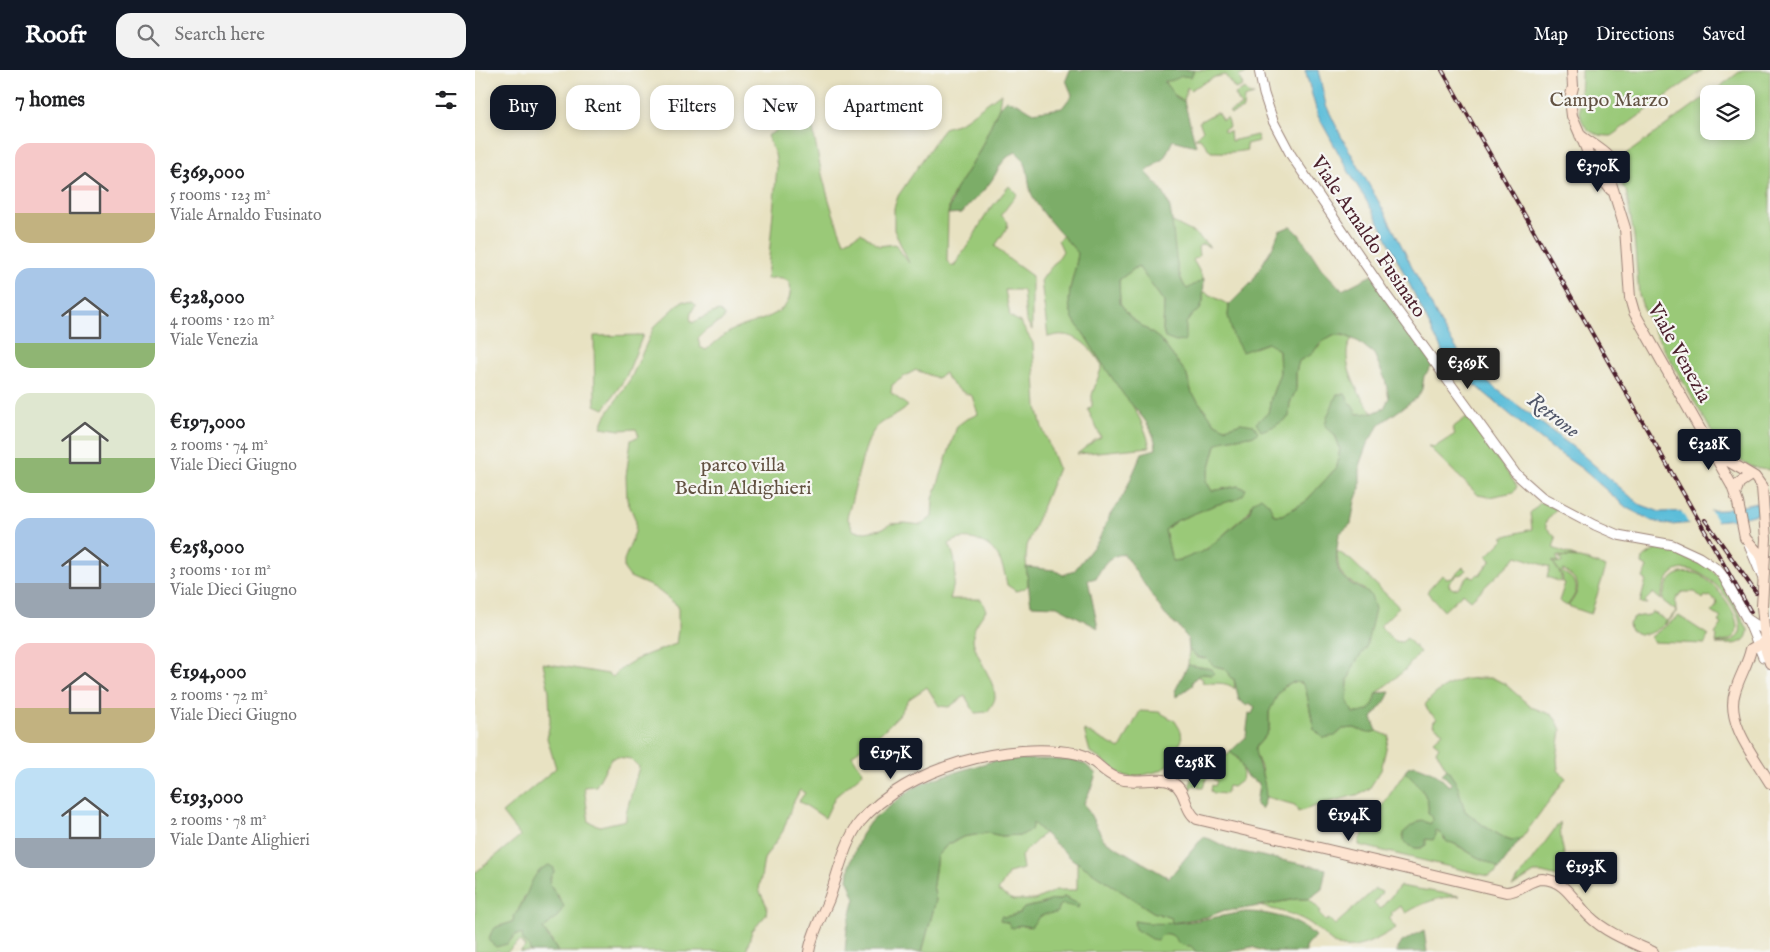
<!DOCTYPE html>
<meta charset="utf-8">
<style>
body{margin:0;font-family:"IM FELL English",serif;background:#f2f2f2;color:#202124;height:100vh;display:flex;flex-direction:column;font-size:19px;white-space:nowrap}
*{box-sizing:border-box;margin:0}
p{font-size:16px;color:#757577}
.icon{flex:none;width:28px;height:28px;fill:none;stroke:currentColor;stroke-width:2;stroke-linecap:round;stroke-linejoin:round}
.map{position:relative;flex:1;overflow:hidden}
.side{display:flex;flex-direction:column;background:#fff;width:475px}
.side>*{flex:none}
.top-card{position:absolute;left:15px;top:15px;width:475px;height:45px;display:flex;gap:10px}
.buttons{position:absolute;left:1225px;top:15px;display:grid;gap:10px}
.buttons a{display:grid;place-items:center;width:55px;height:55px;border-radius:10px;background:#fff;box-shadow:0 2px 8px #0003;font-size:25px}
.price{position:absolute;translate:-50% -42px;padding:0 11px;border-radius:5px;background:#111827;color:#fff;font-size:16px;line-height:32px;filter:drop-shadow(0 1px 2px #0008)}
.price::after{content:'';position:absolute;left:50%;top:30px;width:15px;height:11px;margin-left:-8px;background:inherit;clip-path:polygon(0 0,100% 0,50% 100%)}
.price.active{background:#222;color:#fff}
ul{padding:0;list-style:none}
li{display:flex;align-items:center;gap:15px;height:125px;padding:0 15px}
li span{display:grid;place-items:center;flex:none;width:140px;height:100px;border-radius:15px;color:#555}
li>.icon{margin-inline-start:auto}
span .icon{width:60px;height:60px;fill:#fffc;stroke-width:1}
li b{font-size:21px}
h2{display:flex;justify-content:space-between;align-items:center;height:60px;padding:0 15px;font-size:21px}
.tag{padding:0 18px;border-radius:15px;background:#fff;box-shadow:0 2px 8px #0003;font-size:18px;line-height:45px}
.tag.active{background:#111827;color:#fff}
header{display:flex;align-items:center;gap:30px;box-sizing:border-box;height:70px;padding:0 25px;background:#111827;color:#fff}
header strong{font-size:24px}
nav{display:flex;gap:28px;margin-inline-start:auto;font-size:18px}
.search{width:350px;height:45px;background:#f2f2f2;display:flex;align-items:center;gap:12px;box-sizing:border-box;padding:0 18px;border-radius:15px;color:#757577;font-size:19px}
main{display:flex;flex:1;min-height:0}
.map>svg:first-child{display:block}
</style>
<header>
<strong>Roofr</strong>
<div class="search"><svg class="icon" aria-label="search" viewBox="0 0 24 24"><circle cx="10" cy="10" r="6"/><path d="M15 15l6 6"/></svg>Search here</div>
<nav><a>Map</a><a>Directions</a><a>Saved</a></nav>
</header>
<main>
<section class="side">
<h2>7 homes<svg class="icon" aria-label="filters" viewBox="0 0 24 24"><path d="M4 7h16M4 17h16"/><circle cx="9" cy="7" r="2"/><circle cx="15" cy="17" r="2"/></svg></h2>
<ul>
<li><span style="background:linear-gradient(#f6c9c9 70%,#c2b280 0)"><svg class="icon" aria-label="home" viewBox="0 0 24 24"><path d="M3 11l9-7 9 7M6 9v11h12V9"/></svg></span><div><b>€369,000</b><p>5 rooms · 123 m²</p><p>Viale Arnaldo Fusinato</p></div></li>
<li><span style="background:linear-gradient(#a9c7e8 75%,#8fb573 0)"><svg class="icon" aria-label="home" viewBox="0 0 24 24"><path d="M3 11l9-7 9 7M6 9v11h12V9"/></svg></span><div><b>€328,000</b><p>4 rooms · 120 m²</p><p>Viale Venezia</p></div></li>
<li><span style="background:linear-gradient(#dfe7d0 65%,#8fb573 0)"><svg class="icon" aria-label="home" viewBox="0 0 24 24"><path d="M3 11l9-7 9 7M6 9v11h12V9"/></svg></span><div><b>€197,000</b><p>2 rooms · 74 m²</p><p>Viale Dieci Giugno</p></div></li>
<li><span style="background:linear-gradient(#a9c7e8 65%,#9aa5b1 0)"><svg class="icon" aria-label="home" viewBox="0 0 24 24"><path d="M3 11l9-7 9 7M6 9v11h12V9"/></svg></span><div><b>€258,000</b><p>3 rooms · 101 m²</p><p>Viale Dieci Giugno</p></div></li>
<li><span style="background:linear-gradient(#f6c9c9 65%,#c2b280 0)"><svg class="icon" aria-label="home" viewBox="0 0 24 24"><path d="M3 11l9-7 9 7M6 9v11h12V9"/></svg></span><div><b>€194,000</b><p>2 rooms · 72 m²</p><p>Viale Dieci Giugno</p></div></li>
<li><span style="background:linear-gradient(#bfe0f5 70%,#9aa5b1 0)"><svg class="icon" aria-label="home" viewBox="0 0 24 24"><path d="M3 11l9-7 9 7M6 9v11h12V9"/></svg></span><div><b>€193,000</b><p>2 rooms · 78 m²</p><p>Viale Dante Alighieri</p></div></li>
</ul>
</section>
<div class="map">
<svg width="1295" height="882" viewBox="0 0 1295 882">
<rect width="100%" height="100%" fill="#f6f6f2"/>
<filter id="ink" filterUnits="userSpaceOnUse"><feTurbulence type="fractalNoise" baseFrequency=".02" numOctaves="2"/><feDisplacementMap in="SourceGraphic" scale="10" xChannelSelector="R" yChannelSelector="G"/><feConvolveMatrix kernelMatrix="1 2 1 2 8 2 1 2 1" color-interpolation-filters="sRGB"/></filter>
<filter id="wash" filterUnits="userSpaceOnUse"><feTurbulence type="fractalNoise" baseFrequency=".0096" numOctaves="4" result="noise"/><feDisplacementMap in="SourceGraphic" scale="20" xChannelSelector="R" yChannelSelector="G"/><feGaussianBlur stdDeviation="1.12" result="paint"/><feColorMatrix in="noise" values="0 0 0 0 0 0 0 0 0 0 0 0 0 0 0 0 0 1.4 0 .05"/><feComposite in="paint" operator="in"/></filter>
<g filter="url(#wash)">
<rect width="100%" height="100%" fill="#e8e2c2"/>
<path fill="#9ac978" stroke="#727452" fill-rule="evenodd" d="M719,0H775L776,2L764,6L768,16L760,19L750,5L740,7L715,20L712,17L709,31C702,29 691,17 690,11C697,9 706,4 712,6Z
M1106,0H1228L1136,66C1093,66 1107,28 1106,0Z
M1267,0H1295V400C1277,400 1264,390 1249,381L1251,378L1249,374L1244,373L1237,362L1176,256L1167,234L1164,225L1159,166L1151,121L1147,115L1142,91L1234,24V61H1271V24H1235Z
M770,19L775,25H779L769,28L768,39L756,44L754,42L766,36L760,24Z
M526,23L524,37L504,82L480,120L475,132L473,144L472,191L476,196H479L497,169L512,143L534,116L542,124L526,145L533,152L532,158L520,176L535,190L557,206V260L551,250L548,220H530L535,246L545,252L558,273L562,337L567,357L583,398L552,476L551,489L553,515L549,519L541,521L532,515C528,492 521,473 496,469C487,468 481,469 474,474C484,495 481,507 475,529H506L511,540C507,547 498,557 498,565C496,582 521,610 520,628C519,633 515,638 512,642L500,643L490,626L474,637L464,636L452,617L434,629L424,645L407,662L377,685L388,703L360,727L350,748L324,731L330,723L325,720L317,735L308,761L289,789L284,820L292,836L291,845L277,861L271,882H83L75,868L68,859L83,846L85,829L74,814L76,806L49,827C47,836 40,842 38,851C27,858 17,852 14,871L32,874L40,865L48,864L56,882H45L50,877L45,871L32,882H25L23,880L20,882H0V803L45,766L27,743L81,698L72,668L75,652L74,621L68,593L133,604L138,607C152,589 180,582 201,574L203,560V536L180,518L155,507L149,499V490L160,462L161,451L152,430L151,406L156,370L164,366L161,359L145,360L126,357L130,347L156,308L179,257L207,231L217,232L221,235C217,240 213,247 217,253L237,243L245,241L249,245V249L230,261L223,268L225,277L231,280C239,274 247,266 256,261C272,252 313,248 315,224C316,218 316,213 311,210C306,206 298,208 292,209L302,97L300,84L292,66L335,41C342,86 351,130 369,172L386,163L404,176L420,174L434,193L419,160V138L423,126L469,58L485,53ZM441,300L462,308L470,303C473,314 486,322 497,326L503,344L490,350L482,356L458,429L457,447L446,455L430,453L416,454L406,459L391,462L379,461L372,447C379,427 388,371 401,358C410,348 423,347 433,336L416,323L417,315L430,306ZM142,687L156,689L164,697L151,743V750L125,756L114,752L109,717L121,716L136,689Z
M740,43H743L747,50L752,48L754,57L748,60L750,62L755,61L756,71L782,65L784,71L771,74L772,80C759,83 748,82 736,82L725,68H720L728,60L724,52Z
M694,150L721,164L735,177L727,174L723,177L724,186L718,190L729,209L712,220C702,208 697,166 694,150Z
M588,166L603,183C601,202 590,224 596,243C599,253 607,260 612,269C633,305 666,336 675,377L602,384L620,370L626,367L613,340L617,336V325L627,296C620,282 605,266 589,265C584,264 578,266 573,267L566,211C573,200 581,193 588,181L583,170Z
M663,196L689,232L688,260L691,268L711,253L728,231V221L754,235L753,246L779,278L792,273L804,280L805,303L796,328L793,343L813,347L815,333L821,320V302L824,290C829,288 834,286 838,282C851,269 857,259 877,269C862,288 884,327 898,343L882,344L870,324H862L859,335L852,346L865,378L862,397L830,432L807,445H799L793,434L778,432C773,446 769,446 758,456C739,473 725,489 697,491L690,460L701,451L740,435L759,430L771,419L763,416L737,421L731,411L741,375L750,370L780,365L766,353L750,359L740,353L717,323L711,303L685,269L656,248L645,233L644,210Z
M168,265L151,307L129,339L120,335L119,266Z
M992,347L1042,416L1039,422L1014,427L1003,425L953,376L960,377L980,364L977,358Z
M1066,432L1081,439L1070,453L1072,458L1081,468L1078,478L1102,487L1083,486L1082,488L1084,492L1077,491L1086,505V512L1072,507L1075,497L1042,486L996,530L988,523L969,541L952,522L967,505L972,509L977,508L988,497L991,500L988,504L982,505L974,513V516L978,519L983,518L994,506L1000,507L1003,504L1005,505L1016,490L1012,486L1029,469L1027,467L1057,459L1055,443Z
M1187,475C1206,478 1232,492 1244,508C1255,524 1265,543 1273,560C1273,577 1253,574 1241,574C1248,573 1258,572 1263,566C1281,544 1197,452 1186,530L1178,523L1170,531L1172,534L1165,533L1171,510L1168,508L1172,497L1167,494L1168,488Z
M862,481L876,490L924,537L905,556L919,571L927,572L932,568L945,582L930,600L902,623L898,636L888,643H878L872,630L873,610L880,593L891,578L890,520C868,508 863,507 862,481Z
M1084,487L1105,488L1131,497L1116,544L1093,536C1106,520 1107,511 1088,500L1087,502C1106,512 1104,521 1092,536L1084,531L1090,513L1088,512L1087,505L1078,492L1086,493L1087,491Z
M1206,503C1213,502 1219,502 1225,505C1239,512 1272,550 1259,566C1255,571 1248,572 1241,573L1242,566L1240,564L1247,554L1243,551L1246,548L1237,542L1242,535L1241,531L1235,526L1233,527L1230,526L1228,529L1220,522H1207C1198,531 1201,531 1201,543L1190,555L1191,550L1193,551L1201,541L1188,531C1188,519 1194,507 1206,503Z
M1178,542L1190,550L1189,555C1179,563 1166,569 1155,559L1154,554L1159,547L1174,545Z
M1204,546L1233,565L1230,574L1178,572L1176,567Z
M714,580L723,588L732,589L744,598H749L754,603L756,608L759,609L760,619C750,610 739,615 727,612L728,609L721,606L726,604L737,605V599L713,595Z
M1018,608L1030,614L1056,637L1077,645L1082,651L1086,660L1082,689L1083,700L1091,708L1046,769L1037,770L1028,767L1009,756L990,741L981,714L961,681L964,676L958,671L968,662L958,655L959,651L962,649L953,641L950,635C954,629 958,626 964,621C983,608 995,608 1018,608Z
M817,612L827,613L831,620L839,659L860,666L868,659L879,658L893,663L902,661L914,666L906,700L894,719L885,724L847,734L823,742L820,735L791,727L786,697L780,683V678C785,672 792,666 794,659C795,655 794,651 794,647C794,632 806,618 817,612Z
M665,641L684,642L700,651L706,661L707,670L691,697L684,701L661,707L649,706L615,682L609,660L645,679Z
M740,679L748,683H742L743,685L740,694L737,696L738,700L736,707L731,709L728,718H725L719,715L715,719C715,714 715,707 719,703C724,697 731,691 730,683Z
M755,682C765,689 770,698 767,710L758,717L753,716L751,724L739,723L736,721L737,715L740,716L742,711L738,709L745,697L743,695L746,686L753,685Z
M930,702C940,712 956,725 953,742L958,750L955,754L945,750L928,763V771C935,776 938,779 947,778L951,769L961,760L969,766V769C981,774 991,781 1002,787C1010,791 1016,792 1023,798L1020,804L1019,803L1013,806L884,775V770Z
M1085,752L1086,769L1093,803L1091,809L1067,803H1059L1037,817Z
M558,753L569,763L546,786L548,799L534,803L523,821L538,830H560L581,820H602V792L678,842L696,848L698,854L678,855L660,851L685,865L691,863L699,866C702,873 709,876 716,875L721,882H447L461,830L458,815L462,786L472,775L488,767L513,763L527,766L547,765ZM589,827H592L594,831L600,834L594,835L588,834L583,837V841L570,844L561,849L556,856L552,857L545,855L543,857L529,850L526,846L530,847L545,843L549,838L567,834L578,830H584Z
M925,816L985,826C964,827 949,832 931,843L925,836L916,843L918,845L914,849L921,858C906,867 883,882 863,876C854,871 843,858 833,852C818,843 800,840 784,836L821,829H834L846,841L844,844L851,851L854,849L860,855L900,819L907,822L899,834L905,839Z"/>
<path fill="#7bad68" stroke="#62664a" d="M595,0H719L716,7C702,5 708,7 698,10C696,11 693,11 690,11V13L702,28L709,31L721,76L698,70L689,88L671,102C680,112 690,122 694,135C700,155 698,205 712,219L729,209L728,231L725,240L718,244L711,253V267L709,271L701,272L690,268L688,260L689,232L663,196L644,210L645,233L656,248L685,269L711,303L717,323L740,353L750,358L766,353L779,355L783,362L780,365L750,370L741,375L731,411L737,421L763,416L771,419L768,425L759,430L740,435L701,451L690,460L697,491L706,490L731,480L774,443L778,432L786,427L794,434L799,445H807L830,432L862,397L865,378L860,365L850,356C852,344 858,335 862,324H870L882,344L898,343L909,338L914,328L910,309L899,284L884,272L869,265H858L846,272L837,284L824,291L821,302V320L815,333L814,347L800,356L786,361L781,353L793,343L796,328L805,303L804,280L792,273L767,282L758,266L753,246L754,235L777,212L799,174L804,161L816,156L824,164L846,198L867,220L897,205L960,293L949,306L947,319L943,327L905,354L892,374L885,393V418L880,431L876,454L864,464C862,479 857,499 871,510C878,516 888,519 896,525L900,539L891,578L880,593L873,610L872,630L878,643C895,643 898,638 902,623L915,622L911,630L897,648L902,661L893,663L879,658L868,659L860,666L848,668L839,659L831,620L827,613L817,612L810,616L803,624L794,642V658L791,665L780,678C781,697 799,721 786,739L781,735L784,713L771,706L763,688L755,682L771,667L774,643L777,644L780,637L774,633L772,636L764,630L759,609L756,608L754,603L749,598L739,596L732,589L723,587L714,580L713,569L705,558L690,545L649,484C632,486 629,494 621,508L613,510L623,558L582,536L556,535L551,497L579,500L588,505L599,501L623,471L635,445L649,424L667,383L681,379C680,356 661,341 648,324C636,306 623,288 612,269C607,260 599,254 596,243C590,224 601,202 603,183C588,166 572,150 560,131C549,114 559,97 541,82C524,90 525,100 514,114C506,125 495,132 487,143L473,144L480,120L504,82L524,37L532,30L544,34L557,42L587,38L597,25L591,10Z
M713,595L737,599L739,603L737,605C727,603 722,604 717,613L718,615L701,627L700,621Z
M540,689L600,690L611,695L621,704L617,716L609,733L629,770L694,808L728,767L735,769L757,780L851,799L847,819L834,829H821L762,840H750L732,847L697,853L696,848L678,842L597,789L558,753L556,760L547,765L527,766L513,763L488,767L472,775L462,786L458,815L461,830L447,882H370L372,858L380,829L373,810L375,794L386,765L395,752L438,718L461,708L518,691Z
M940,695C957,701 961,703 974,716L977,714L967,704L972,699L982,714L990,741L1009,756L1028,767L1037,770L1046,768L1024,799C1017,793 1010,791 1002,787C992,782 983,773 972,772L968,766L961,760V765L958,770L951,769V775C941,782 936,776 928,771V763L936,756L947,750L955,754L958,750L953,742C956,725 940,712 930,702L933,697Z
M74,795L79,798V802L76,806L74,814L89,836L83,846L68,859L83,882H56L53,875L48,872L47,864L40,865L32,874L21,877L14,871C17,852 27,858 38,851C39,844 44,840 47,833C56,818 56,802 74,795Z
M589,827L604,834L603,838L588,834L583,837L582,843L571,844L564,847L556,857L545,855L538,858L535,857L533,853L525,850L526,846L530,847L545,843L549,838L567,834L578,830H584Z
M770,842C793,842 824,849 840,866L831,876V882H791L777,877L749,882H721L716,876C712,876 708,876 704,873C702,872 701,869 699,867C693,861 686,864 682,870L676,869L660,859L659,851C698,858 732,848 770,842Z
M949,860L952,882H921L927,872Z"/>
<path fill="#5bbdd9" stroke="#526e82" d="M830,0H843L851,35L866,66L909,141L968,258L991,293L1007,308L1103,381L1164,434L1185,442L1249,440L1295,430V441L1261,449L1196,455L1177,451L1152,438L1106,398L1078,379L1051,358L988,305L983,304L971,289L903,150L874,102L843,46Z"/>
<path fill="#e8e2c2" d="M1234,438L1243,453L1215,456L1205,439Z"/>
</g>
<g filter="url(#ink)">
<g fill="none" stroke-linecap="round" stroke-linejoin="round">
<defs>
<path id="tertiary" d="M784,0L789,24L798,51L816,85L911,225L1040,403L1067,427L1120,455L1143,465L1198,475L1224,487L1242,499L1248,506L1274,553L1288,587
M1273,473L1288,509
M1271,548L1295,564"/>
<path id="secondary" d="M1097,0L1098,17L1095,29L1097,46L1111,78L1116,95L1136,120
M1105,65C1112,71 1130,81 1134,87L1133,95L1136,113L1150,158L1155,228L1159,242L1257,416L1263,433L1270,468L1286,486L1289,501
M1240,379L1253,391L1280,407L1287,417L1291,469L1287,536L1291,581L1295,593
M1260,424L1264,413L1276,405
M1295,572L1283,575L1276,579C1273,594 1264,607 1260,622C1250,652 1280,688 1295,713
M334,882C337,863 347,846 354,829C362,807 370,770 385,752C431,697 535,670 604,684C618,687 628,703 642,708C660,715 684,705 698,713C712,721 709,741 722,749L1031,822C1045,822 1054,809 1067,809C1091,810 1099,832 1114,846C1131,863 1156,872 1178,882"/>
</defs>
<use href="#tertiary" stroke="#998076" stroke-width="11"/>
<use href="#secondary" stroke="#998076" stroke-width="12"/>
<use href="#tertiary" stroke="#fff" stroke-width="9"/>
<use href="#secondary" stroke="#fde4d1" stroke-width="10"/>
<defs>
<path id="rail" d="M967,0L1276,542
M1230,450L1281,523"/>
</defs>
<use href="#rail" stroke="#4a1f2b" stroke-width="4"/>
<use href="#rail" stroke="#f6f6f2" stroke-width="2" stroke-dasharray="5.5" stroke-linecap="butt"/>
</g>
</g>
<g text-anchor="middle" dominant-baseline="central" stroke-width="4.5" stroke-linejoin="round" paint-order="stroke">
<g font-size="20" fill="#625242" stroke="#f6f6f2">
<text x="1134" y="30">Campo Marzo</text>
<text x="268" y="395">parco villa<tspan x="268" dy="23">Bedin Aldighieri</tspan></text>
</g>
<g font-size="20" fill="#4a1f2b" stroke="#f6f6f2">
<text transform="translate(893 167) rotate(56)">Viale Arnaldo Fusinato</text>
<text transform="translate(1204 283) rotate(61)">Viale Venezia</text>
</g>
<g font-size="21" font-style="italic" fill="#505668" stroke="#f6f6f2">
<text transform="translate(1078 346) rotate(38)">Retrone</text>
</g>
</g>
</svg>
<div class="buttons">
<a><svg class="icon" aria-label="layers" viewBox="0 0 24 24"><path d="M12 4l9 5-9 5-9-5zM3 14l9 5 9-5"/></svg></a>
</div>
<b class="price" style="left:1123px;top:123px">€370K</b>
<b class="price active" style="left:993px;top:320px">€369K</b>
<b class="price" style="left:1234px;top:401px">€328K</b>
<b class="price" style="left:416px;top:710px">€197K</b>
<b class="price" style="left:720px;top:719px">€258K</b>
<b class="price" style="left:874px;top:772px">€194K</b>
<b class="price" style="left:1111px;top:824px">€193K</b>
<div class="top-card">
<a class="tag active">Buy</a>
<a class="tag">Rent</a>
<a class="tag">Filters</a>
<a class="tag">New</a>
<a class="tag">Apartment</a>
</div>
</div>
</main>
